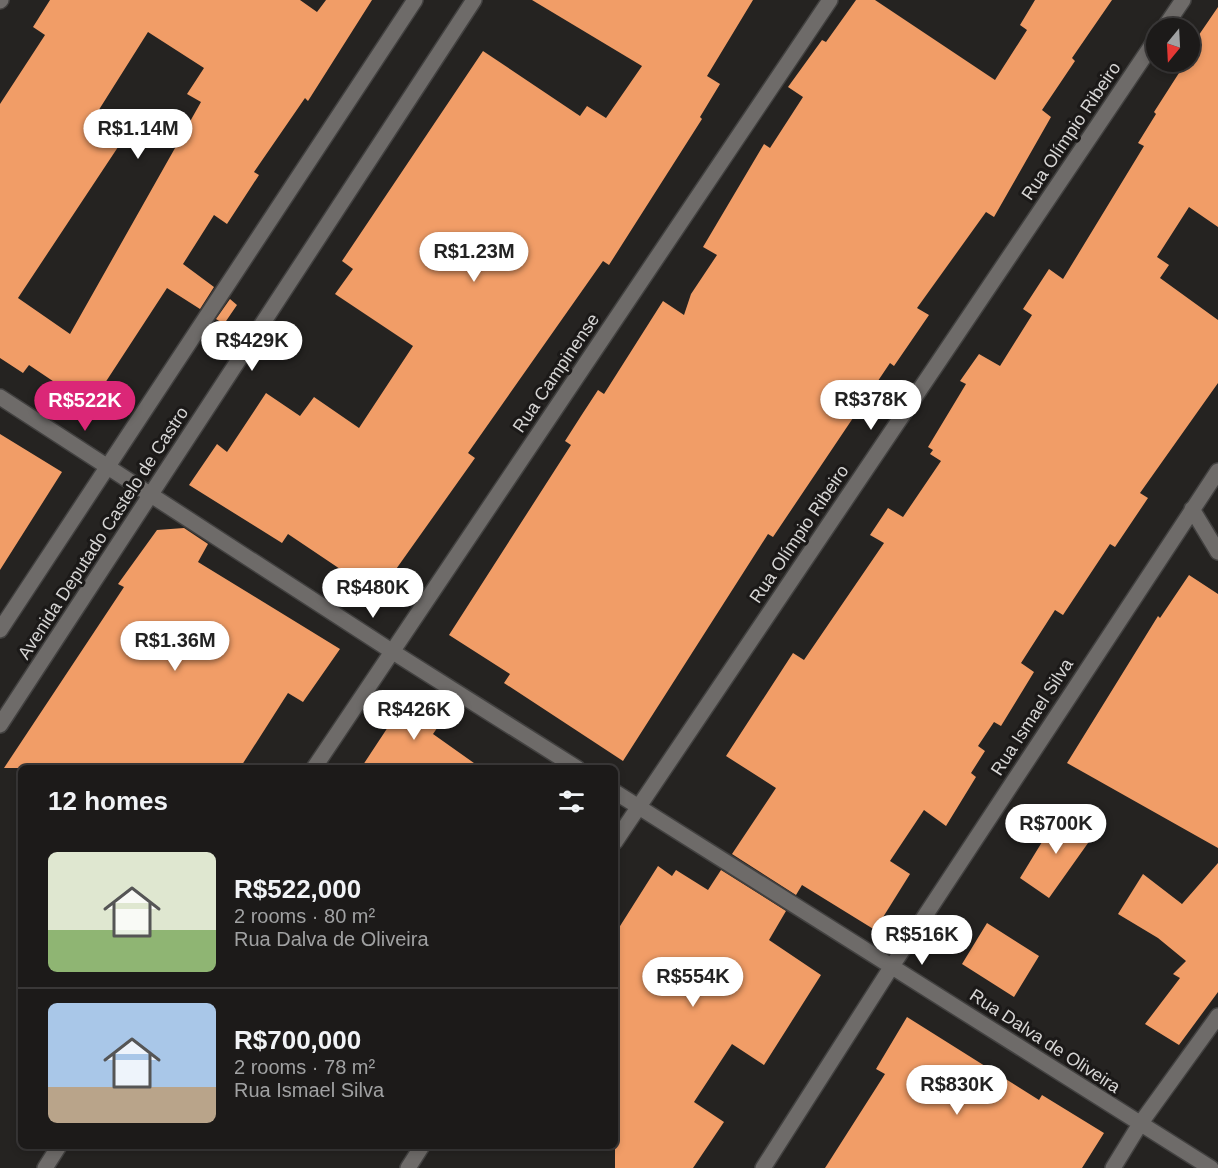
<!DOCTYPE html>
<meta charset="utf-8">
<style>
body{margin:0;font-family:Arial,sans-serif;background:#292726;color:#f1f3f6;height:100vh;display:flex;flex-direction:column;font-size:22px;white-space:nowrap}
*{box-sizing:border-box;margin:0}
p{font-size:20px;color:#a0a1a2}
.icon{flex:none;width:33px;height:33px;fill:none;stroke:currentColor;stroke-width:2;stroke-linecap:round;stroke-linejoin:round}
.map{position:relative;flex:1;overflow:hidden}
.side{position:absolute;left:18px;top:765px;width:600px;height:384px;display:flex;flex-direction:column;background:#1c1a19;border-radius:9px;box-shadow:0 3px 9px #0003,0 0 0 2px #3a3838}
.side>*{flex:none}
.needle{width:39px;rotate:198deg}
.buttons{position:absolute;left:1146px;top:18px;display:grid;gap:12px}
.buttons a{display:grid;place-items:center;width:54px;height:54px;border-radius:50%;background:#1c1a19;box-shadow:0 3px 9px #0003,0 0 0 2px #3a3838;font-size:30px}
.price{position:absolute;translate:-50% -51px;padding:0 14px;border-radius:21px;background:#fff;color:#222;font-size:20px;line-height:39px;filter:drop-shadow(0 2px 3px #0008)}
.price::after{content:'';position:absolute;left:50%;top:36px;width:18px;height:14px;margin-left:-9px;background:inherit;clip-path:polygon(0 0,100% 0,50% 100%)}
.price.selected{background:#db2777;color:#fff}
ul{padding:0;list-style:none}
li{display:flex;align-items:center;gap:18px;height:150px;padding:0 30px}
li+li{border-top:2px solid #3a3838}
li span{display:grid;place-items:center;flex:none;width:168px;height:120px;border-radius:9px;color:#555}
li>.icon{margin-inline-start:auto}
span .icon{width:72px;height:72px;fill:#fffc;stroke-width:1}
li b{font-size:26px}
h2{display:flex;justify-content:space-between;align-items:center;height:72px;padding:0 30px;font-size:26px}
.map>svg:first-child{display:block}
</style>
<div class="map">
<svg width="1218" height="1168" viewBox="0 0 1218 1168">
<rect width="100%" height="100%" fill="#252321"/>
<path fill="#f19d67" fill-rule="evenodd" d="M50,0H300L317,12L326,0H372L308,101L305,98L254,172L259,175L227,224L214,215L183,264L214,287L200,309L167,288L90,406L29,365L23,373L0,358V104L45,35L33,27ZM148,32L204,68L187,94L201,102L70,334L18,298L124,138L95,116Z
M532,0H753L707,76L720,84L700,117L702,119L637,221L609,265L603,261L468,453L475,458L372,603L339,581L346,573L288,534L282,543L189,485L217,444L227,452L266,393L300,416L314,397L359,428L413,346L335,294L353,269L342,261L483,51L580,116L587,106L606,118L642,66Z
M856,0H875L995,80L1027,30L1020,25L1035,0H1112L1072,58L1075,61L1042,110L1051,117L994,217L986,212L917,308L929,315L894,366L890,363L773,537L768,534L623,761L504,683L510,674L449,635L571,445L565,441L581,416L598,390L604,394L663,301L684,315L691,294L717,255L703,247L764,144L770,148L803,97L788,87L822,40L826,42Z
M1218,7V227L1189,207L1157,257L1169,265L1160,278L1218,320V383L1140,493L1148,498L1115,547L1110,544L1063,615L1055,610L1021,663L1034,672L1001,726L994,722L978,746L985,751L971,773L976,777L946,826L924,810L890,861L910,874L875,930L802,885L796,895L732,854L776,788L726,756L793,653L804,660L884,543L870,535L888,508L903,517L941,461L930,454L933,450L928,447L966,384L960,381L979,354L1000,366L1032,315L1023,309L1049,269L1063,279L1144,146L1138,143L1156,114L1154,112L1186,62H1190V48Z
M230,299L237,305L224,324L216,319Z
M0,434L62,472L0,570Z
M184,528L208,544L198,562L340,649L303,702L288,693L240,768H4L124,587L118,584L157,530Z
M1189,575L1218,594V848L1067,763L1158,616L1160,618Z
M404,693L444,718L433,734L481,768H361L388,727L382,724Z
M1061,811L1093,836L1049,898L1020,878Z
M1218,863V992L1179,1045L1145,1024L1180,978L1173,974L1186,961L1158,938L1118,914L1143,874L1182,904Z
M658,866L672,876L676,870L708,890L721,870L786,911L769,940L821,975L764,1065L732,1044L694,1102L724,1122L693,1168H615V934Z
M987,923L1039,956L1014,997L962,964Z
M907,1017L1039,1100L1042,1095L1104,1133L1082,1168H825L885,1074L876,1069Z"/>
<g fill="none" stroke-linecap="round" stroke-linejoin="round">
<defs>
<path id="minor" d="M0,1L1,0
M1164,28L1183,0
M0,397L393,652L577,768
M1192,509L1218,552
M0,630L415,0
M0,725L474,0
M314,768L830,0
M615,792L1211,1168
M615,842L1156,39
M45,1168L59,1146
M408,1168L422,1146
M763,1168L892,966L1218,471
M1113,1168L1140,1124L1218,1016"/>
</defs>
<use href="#minor" stroke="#424140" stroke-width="18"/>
<use href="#minor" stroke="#6e6b69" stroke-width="15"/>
</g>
<g text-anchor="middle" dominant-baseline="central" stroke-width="6" stroke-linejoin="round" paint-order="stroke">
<g font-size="18" fill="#d7d6d5" stroke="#1b1918">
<text transform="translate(1071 131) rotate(-56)">Rua Olímpio Ribeiro</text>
<text transform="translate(556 373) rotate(-56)">Rua Campinense</text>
<text transform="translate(103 533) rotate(-57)">Avenida Deputado Castelo de Castro</text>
<text transform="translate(799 534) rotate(-56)">Rua Olímpio Ribeiro</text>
<text transform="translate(1032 717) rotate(-57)">Rua Ismael Silva</text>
<text transform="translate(1045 1041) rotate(33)">Rua Dalva de Oliveira</text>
</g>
</g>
</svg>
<div class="buttons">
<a><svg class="needle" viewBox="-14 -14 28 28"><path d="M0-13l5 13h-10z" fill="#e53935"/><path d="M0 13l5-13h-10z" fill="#a0a1a2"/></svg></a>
</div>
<b class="price" style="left:138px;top:160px">R$1.14M</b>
<b class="price" style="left:474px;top:283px">R$1.23M</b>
<b class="price" style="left:252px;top:372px">R$429K</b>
<b class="price" style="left:871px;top:431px">R$378K</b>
<b class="price selected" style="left:85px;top:432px">R$522K</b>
<b class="price" style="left:373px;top:619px">R$480K</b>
<b class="price" style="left:175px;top:672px">R$1.36M</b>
<b class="price" style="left:414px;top:741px">R$426K</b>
<b class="price" style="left:1056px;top:855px">R$700K</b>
<b class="price" style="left:922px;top:966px">R$516K</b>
<b class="price" style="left:693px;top:1008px">R$554K</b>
<b class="price" style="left:957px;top:1116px">R$830K</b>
<section class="side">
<h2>12 homes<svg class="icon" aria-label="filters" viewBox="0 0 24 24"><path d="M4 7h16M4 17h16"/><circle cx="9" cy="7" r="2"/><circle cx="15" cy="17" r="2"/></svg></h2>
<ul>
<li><span style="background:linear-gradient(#dfe7d0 65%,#8fb573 0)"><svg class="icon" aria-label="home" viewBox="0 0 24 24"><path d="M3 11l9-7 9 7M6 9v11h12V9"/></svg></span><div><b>R$522,000</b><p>2 rooms · 80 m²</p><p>Rua Dalva de Oliveira</p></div></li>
<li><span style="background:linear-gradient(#a9c7e8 70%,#b9a48a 0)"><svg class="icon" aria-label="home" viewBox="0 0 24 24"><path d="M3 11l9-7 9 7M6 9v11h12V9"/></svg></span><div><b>R$700,000</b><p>2 rooms · 78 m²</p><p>Rua Ismael Silva</p></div></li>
</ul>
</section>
</div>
